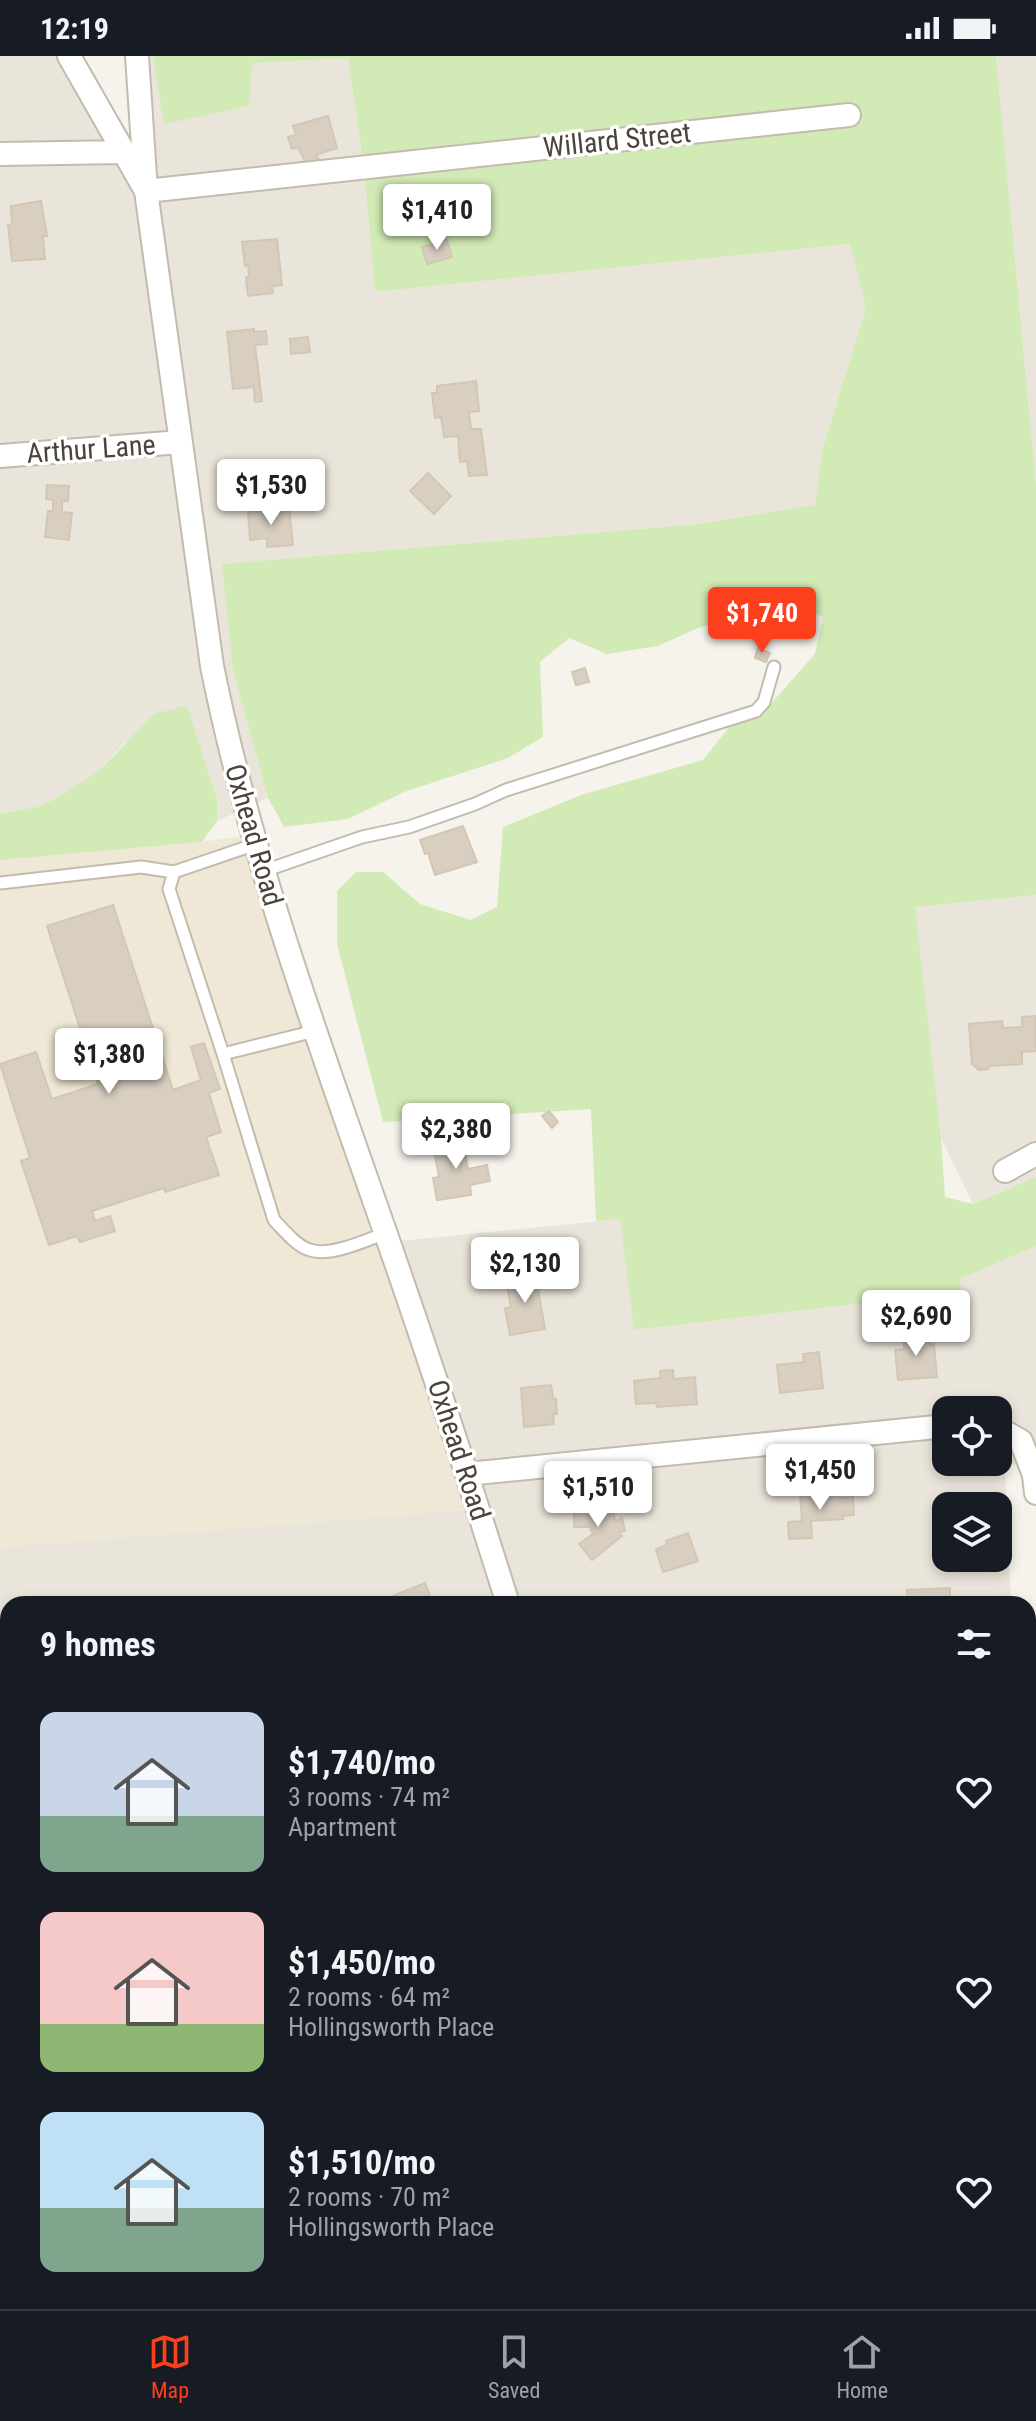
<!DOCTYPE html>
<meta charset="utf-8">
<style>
body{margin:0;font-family:"Roboto Condensed",sans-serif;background:#242831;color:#f1f3f6;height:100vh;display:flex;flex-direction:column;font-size:30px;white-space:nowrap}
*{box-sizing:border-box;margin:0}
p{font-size:26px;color:#9ea1a6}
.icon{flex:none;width:44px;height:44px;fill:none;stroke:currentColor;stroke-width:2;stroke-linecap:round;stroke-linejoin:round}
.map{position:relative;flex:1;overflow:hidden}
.side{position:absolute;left:0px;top:1540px;width:1036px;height:714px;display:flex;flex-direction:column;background:#171b24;border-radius:24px 24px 0 0;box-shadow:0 4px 12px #0003}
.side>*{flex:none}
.fabs{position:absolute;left:932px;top:1340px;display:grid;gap:16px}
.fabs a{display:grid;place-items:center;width:80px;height:80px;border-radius:16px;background:#171b24;box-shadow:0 4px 12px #0003;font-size:40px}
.price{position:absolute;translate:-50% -68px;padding:0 18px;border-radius:8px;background:#fff;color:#222;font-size:26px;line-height:52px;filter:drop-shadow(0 2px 4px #0008)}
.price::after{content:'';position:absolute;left:50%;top:48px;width:24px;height:18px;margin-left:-12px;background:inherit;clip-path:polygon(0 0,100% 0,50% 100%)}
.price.on{background:#fc3f1d;color:#fff}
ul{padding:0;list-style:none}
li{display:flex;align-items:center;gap:24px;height:200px;padding:0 40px}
li span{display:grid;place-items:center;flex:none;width:224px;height:160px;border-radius:16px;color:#555}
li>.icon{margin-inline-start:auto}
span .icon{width:96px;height:96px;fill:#fffc;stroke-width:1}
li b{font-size:34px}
h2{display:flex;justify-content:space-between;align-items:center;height:96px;padding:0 40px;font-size:34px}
.status{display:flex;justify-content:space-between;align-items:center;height:56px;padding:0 40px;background:#171b24;direction:ltr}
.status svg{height:22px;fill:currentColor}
.dock{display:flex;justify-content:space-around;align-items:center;height:112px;border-top:2px solid #363941;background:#171b24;font-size:22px;color:#9ea1a6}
.dock a{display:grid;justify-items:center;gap:4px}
.dock .on{color:#fc3f1d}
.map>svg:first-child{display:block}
</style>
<div class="status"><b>12:19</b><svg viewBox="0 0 49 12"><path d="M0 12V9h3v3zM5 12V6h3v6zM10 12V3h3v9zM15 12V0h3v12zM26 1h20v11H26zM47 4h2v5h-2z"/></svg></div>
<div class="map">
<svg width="1036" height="2253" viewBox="0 0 1036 2253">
<rect width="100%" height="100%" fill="#f6f3ec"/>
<path fill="#eae5da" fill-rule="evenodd" d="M0,0H69L148,142L139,0H153L164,68L252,7L348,2L364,112L375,236L850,188L866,252L823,390L816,449L698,468L223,508L233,614L268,742L217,765V743L187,649L123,688L100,714L73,732L41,750L0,758Z
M996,0H1036V429Z
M1036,839V1121L973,1148L941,1082L914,851Z
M620,1163L634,1274L960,1236V1223L1036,1190V1393L1005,1415L1011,1548H8V2246H1028V1731L1036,1799V2253H0V1491L478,1453L389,1186ZM946,1354H998V1406H946ZM946,1450H998V1502H946Z"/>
<path fill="#efe8d6" d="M248,779L478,1453L0,1491V804L202,786Z"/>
<path fill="#d2eab5" d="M153,0H996L1036,429V839L915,851L941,1082L945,1141L973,1148L1036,1121V1190L960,1223V1236L634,1274L620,1163L596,1165L591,1053L383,1066L337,888V835L356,816H383L420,848L471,864L497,851L503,771L581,739L703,704L730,670L768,651L815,598L823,561L778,545L698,572L658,590L607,598L569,582L540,606L543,681L508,702L404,736L348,763L284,771L268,742L233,614L222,508L698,468L815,449L823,391L866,252L850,188L375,236L364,112L348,2L252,7L249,50L164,68Z
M187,649L217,743V765L202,786L0,804V758L41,750L73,732L100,714L154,658Z
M58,2246H370L371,2253H10Z"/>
<path fill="#d8cfc1" stroke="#d3c7b4" stroke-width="2" d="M328,60L337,92L316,99L319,104L306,108L298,91L292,93L288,81L296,79L293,70Z
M41,145L47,180H43L45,203L12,205L8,169L12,168L11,150Z
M277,183L282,229L272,230L273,237L248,240L246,222L249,219L248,209L245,210L242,186Z
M447,184L452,201L427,208L422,191Z
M254,273V276L266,275L267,288L255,289L262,345L255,346L254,331L233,333L227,276Z
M308,281L310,296L291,298L290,283Z
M476,325L479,355L469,356L471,373H481L487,419L469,420L467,405L460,406L458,380L444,381L441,361L435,362L432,337H437V330Z
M428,417L451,440L434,458L410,435Z
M47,429L69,430L68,445H62V456L72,457L69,484L45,481L48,455H53V444L46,443Z
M289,452L293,489L267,491V482L250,484L248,456Z
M758,592L770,597L766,606L755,602Z
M585,612L589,626L576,629L572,616Z
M463,770L477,806L435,819L428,797L425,798L420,784Z
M113,849L173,1034L201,1024L191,991L204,987L220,1033L209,1037L221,1076L206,1081L219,1119L165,1136L164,1132L92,1155L95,1165L110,1160L115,1175L80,1186L77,1180L49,1189L21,1105L30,1102L0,1008L36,996L52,1043L98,1028L47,870Z
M1036,960V995L1022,996V1008L990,1010L988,1013L979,1014L972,1008L969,968L1002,965L1003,972L1022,971V961Z
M549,1055L558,1066L552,1072L542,1060Z
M462,1082L468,1113L487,1109L490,1125L470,1129L471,1139L437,1144L433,1122L439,1121L433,1088Z
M546,1219L548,1231L538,1233L545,1273L510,1279L505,1252L511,1251L506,1225Z
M964,1252L965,1264L951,1266L950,1254Z
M929,1277L930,1290L934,1288L937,1321L898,1324L895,1294L904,1293V1279Z
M819,1296L823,1332L780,1337L777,1309L804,1306L803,1298Z
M673,1314L674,1323L695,1321L697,1348L657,1351L656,1347L636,1348L634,1325L661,1322L660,1315Z
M551,1329L553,1343H556L557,1358H553L554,1368L524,1371L521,1332Z
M841,1436V1442L853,1441L854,1459L843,1460V1463L811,1465L812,1482L789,1483L788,1466L802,1465L800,1438Z
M574,1452L613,1453L615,1465L622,1462L625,1475L619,1476L622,1480L592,1504L579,1488L593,1478L590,1471H574Z
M688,1477L698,1505L663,1516L656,1493L667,1489L666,1485Z
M425,1527L433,1548H387L385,1543Z
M950,1532V1548H908L907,1534Z
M2,1558H8V1588L7,1589Z
M7,1968H8V2004L2,2003Z"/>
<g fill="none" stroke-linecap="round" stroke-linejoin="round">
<defs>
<path id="service" d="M256,788L174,816L169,833L223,998L274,1164C284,1174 296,1190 310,1194C331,1201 366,1184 386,1177
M264,815L362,781L409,771L475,748L506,734L756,655L764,646L774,611
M0,827L141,811L174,816
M223,998L315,975"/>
<path id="minor" d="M69,0L146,135L212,610C249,794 313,970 375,1147C422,1280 466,1414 508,1548
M137,0L146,135L849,59
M0,98L124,96
M0,400L181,386
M1005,1115L1036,1098
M998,1372L1021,1385L1034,1419L1036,1437
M467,1418L946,1370
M1028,1593L1036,1586
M0,2052L8,2054
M733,2246L735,2253"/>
</defs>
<use href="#service" stroke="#c2bbae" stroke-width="15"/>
<use href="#minor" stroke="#c2bbae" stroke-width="26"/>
<use href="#service" stroke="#fff" stroke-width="11"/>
<use href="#minor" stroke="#fff" stroke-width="22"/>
</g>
<g text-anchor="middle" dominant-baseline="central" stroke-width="7" stroke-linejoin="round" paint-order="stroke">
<g font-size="28" fill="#4b4439" stroke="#fff">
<text transform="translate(617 84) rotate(-6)">Willard Street</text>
<text transform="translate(91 393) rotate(-4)">Arthur Lane</text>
<text transform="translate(254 779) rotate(74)">Oxhead Road</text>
<text transform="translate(459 1394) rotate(72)">Oxhead Road</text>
</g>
</g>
</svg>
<div class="fabs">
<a><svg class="icon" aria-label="locate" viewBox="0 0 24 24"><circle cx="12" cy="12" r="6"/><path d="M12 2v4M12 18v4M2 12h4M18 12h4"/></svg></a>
<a><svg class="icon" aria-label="layers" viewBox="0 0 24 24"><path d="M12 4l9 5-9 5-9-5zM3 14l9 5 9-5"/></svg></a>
</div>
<b class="price" style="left:437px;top:196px">$1,410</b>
<b class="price" style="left:271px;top:471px">$1,530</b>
<b class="price on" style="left:762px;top:599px">$1,740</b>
<b class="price" style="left:109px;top:1040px">$1,380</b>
<b class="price" style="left:456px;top:1115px">$2,380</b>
<b class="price" style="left:525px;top:1249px">$2,130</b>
<b class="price" style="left:916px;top:1302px">$2,690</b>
<b class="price" style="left:820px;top:1456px">$1,450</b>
<b class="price" style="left:598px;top:1473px">$1,510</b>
<section class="side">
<h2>9 homes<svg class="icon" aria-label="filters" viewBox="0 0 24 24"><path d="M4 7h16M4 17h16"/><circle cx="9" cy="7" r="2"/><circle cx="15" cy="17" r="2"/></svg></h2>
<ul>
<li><span style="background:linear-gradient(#c9d6e8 65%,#7fa58c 0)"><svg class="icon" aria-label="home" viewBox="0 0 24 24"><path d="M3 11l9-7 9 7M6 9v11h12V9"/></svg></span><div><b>$1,740/mo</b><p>3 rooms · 74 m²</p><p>Apartment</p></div><svg class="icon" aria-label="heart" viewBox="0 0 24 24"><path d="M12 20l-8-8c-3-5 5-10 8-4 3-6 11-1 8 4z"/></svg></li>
<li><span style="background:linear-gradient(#f6c9c9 70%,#8fb573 0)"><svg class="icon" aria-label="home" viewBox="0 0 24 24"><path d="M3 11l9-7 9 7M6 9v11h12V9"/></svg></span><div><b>$1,450/mo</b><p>2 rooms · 64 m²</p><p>Hollingsworth Place</p></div><svg class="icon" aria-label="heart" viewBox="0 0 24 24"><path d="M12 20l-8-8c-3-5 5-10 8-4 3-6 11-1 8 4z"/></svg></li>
<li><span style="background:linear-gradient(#bfe0f5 60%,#7fa58c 0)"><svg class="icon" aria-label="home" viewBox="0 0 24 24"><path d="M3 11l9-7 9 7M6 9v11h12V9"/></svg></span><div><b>$1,510/mo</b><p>2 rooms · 70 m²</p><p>Hollingsworth Place</p></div><svg class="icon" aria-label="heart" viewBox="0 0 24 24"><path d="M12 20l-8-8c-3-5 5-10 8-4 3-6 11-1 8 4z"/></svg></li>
</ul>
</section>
</div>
<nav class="dock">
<a class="on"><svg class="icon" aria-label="map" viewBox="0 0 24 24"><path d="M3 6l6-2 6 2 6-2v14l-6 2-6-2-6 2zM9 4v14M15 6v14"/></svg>Map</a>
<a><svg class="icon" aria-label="saved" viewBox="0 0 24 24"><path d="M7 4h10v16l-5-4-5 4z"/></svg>Saved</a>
<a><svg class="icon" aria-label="home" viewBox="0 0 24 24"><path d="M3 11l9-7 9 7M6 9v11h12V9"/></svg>Home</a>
</nav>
